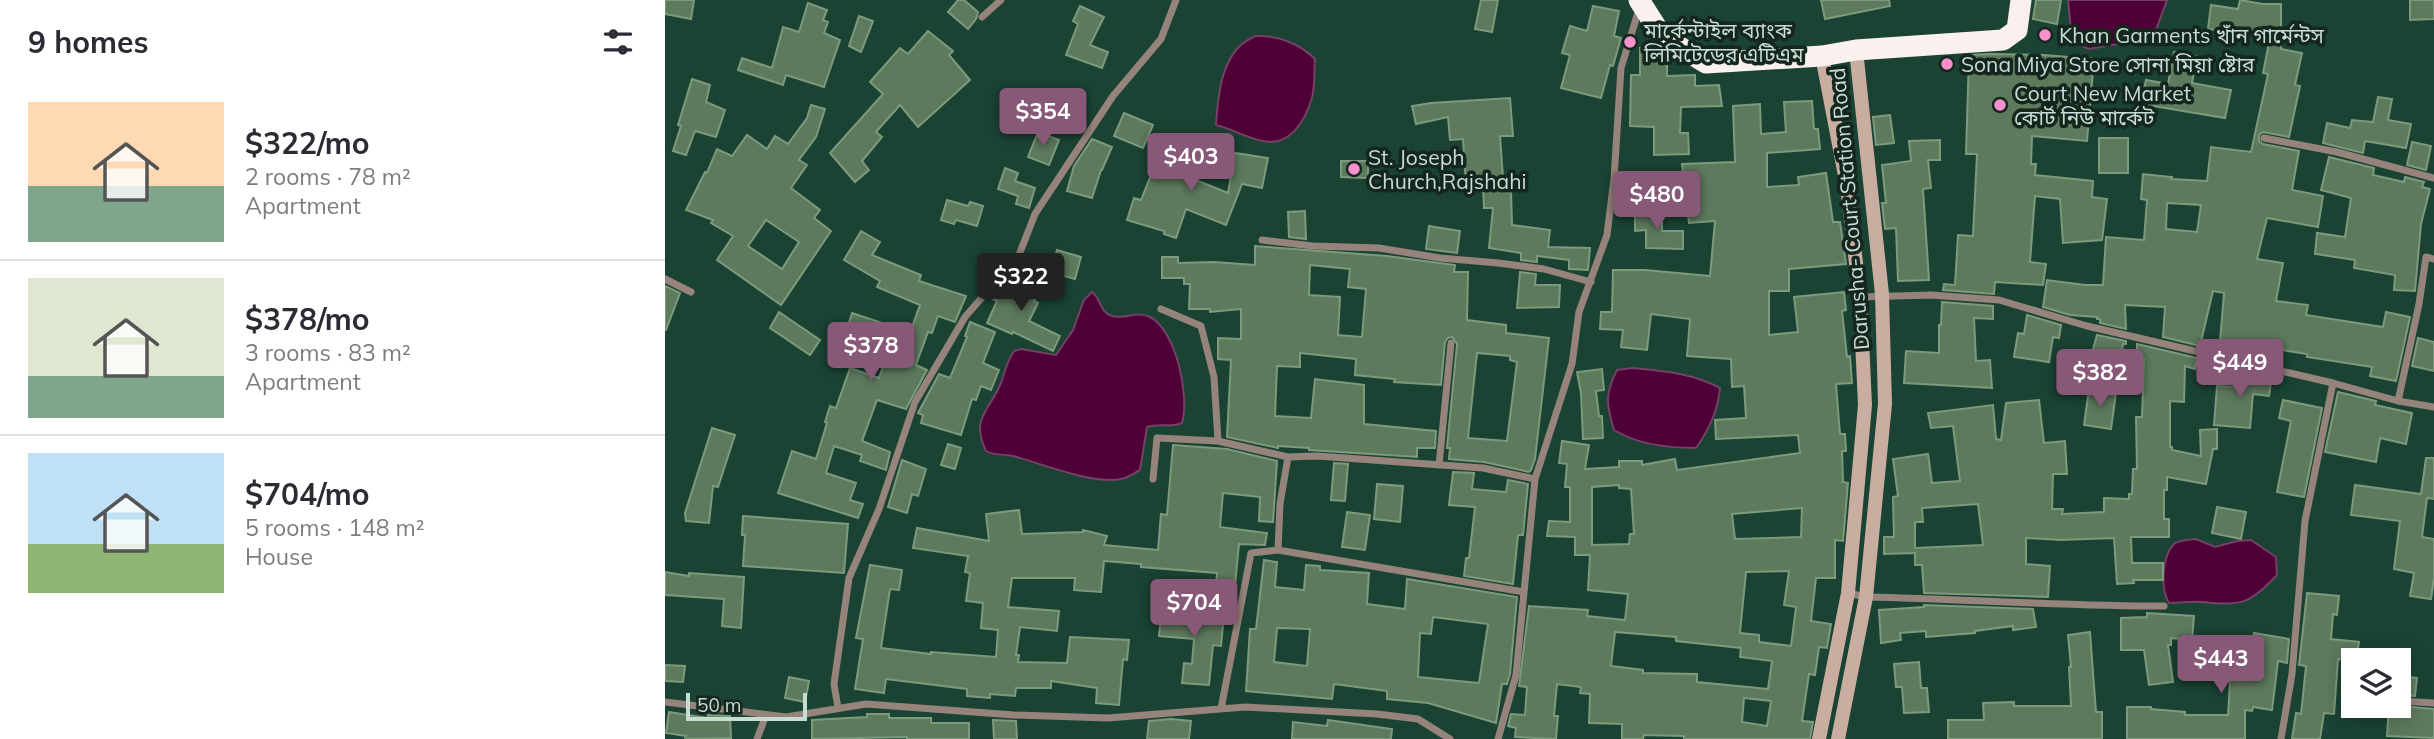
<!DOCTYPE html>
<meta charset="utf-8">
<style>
body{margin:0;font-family:Mulish,"Noto Sans Bengali",sans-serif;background:#f7f7f7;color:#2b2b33;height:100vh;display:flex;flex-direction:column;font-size:26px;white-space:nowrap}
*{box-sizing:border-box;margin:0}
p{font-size:23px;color:#7c7c81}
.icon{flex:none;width:38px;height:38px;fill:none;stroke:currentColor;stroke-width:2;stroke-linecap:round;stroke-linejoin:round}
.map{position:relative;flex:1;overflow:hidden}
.drawer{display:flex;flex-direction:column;background:#fff;width:665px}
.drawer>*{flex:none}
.fabs{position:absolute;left:1676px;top:648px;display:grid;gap:14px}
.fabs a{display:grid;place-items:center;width:70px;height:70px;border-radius:0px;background:#fff;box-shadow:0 4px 18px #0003;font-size:35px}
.scale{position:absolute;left:21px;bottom:18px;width:121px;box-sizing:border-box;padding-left:7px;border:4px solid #c7dcd2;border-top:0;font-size:19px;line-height:24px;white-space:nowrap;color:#c7dcd2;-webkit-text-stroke:5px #14261e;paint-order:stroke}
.price{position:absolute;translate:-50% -60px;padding:0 16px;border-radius:7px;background:#875878;color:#fff;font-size:23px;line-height:46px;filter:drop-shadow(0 2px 4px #0008)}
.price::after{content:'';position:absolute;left:50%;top:42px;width:21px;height:16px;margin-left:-10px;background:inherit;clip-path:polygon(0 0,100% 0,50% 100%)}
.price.selected{background:#222;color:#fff}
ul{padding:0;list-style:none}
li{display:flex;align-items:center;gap:21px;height:175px;padding:0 28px}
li+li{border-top:2px solid #e1e1e2}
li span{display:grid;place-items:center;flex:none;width:196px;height:140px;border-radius:0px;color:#555}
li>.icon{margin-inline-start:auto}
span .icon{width:84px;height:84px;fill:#fffc;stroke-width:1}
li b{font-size:30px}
h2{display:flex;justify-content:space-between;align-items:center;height:84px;padding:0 28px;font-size:30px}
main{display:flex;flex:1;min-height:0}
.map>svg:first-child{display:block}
</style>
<main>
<section class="drawer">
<h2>9 homes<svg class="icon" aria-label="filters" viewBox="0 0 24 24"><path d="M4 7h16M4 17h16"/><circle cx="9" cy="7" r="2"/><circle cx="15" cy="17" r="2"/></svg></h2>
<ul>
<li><span style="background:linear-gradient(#ffd9b3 60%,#7fa58c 0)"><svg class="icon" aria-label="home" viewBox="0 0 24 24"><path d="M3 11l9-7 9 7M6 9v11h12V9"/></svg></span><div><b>$322/mo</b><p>2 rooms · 78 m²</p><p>Apartment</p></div></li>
<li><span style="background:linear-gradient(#dfe7d0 70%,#7fa58c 0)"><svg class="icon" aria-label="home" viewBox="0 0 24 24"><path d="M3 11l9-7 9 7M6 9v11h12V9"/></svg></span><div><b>$378/mo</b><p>3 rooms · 83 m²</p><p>Apartment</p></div></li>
<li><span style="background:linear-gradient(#bfe0f5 65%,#8fb573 0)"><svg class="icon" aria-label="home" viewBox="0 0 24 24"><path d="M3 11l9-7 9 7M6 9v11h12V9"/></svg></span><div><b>$704/mo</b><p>5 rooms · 148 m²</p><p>House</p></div></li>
</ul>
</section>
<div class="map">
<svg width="1769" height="739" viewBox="0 0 1769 739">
<rect width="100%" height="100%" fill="#1a4333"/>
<path fill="#4f0037" stroke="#734266" stroke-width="2" d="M1403,0H1502L1488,38L1424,49L1412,44L1406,30Z
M591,36C613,35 635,44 650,59C649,72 650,87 647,98C640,121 625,147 598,141C582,138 567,129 551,125C553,93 557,48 591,36Z
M427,292C436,298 434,312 447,316C460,320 471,310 485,317C511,330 525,396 517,423C506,428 494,423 482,427L475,470C469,473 463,478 456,479C429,485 375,463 348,456C339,454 330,456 321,451C305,418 325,410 336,383C340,371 342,361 349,351L356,349L391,355L408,330L419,300Z
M967,368C998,371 1027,373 1055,388C1053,410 1044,430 1031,448C1003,448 973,445 949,430C941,404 940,393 952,370Z
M1531,539L1550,547L1572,541L1586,540L1611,557L1612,575C1586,603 1576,607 1538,602C1527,601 1516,603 1504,603C1495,589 1497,556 1509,544C1514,540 1524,540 1531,539Z"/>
<path fill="#5d7a5d" stroke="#7d9a7c" stroke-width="2" fill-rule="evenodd" d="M0,0H29L26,19L0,14Z
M293,0H299L313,12L311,19L303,29L283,12Z
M816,0H833L827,32L810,29Z
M1156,0H1224L1225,6L1160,19Z
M1371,0H1396L1392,24L1368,19Z
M1575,0L1598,4H1616V49L1637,53L1630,85L1635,86L1624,137L1598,132L1594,135V141L1598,144L1634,151L1627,190L1658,196L1653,227L1602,218L1592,259L1618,263L1611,301L1643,305L1641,315L1718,327L1721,312L1745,317L1731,381L1705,376L1707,367L1642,357V354L1611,349L1609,363L1579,356L1580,346L1555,342L1559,293L1548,291L1535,346L1498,337L1500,307L1460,305L1461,329L1435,323V319H1432V317L1405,315L1378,307L1382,280L1420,285H1438L1441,237L1479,240L1482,200L1476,199L1478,174L1507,177L1506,179L1542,181L1546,147L1586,152L1603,74L1598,73L1606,33L1565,27L1564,32L1543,29L1546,5L1573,9ZM1502,203L1536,205L1532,232L1501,229Z
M1745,0H1769V19L1745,20Z
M143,3L162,10L158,20L163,22L159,33L175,40L159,87L121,75L118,85L73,70L77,58L107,68L118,27L134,32Z
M415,6L439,17L425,45L443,52L437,68L401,55L413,24L408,21Z
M928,6L954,11L949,36L956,38L948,66L945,65L936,98L896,88L905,55L897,53L905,26L922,31Z
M194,16L208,21L196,52L184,46Z
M263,31L288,51L284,55L305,80L253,127L235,105L211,132L217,137L197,161L204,170L190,182L165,153L218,94L205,82L235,48L243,54Z
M975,48H991L1002,54V76L1030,75V86L1054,85L1057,106L1016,107L1015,133H1023L1024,154L989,155V127L965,126L966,75H975Z
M1509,52L1532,56L1527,83L1566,90L1560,118L1476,104L1481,80L1503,84Z
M1324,54L1378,55L1429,59L1422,141L1367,136L1366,164H1371L1370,175L1428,181L1427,197L1442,199L1437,240L1398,243L1395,199L1370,196L1365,262L1381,264L1378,285L1330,282L1329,294L1278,290L1279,284L1290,285L1293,235L1308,236L1312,154H1301L1304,55Z
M27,79L45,85L41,102L60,110L51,137L30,131L21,155L8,151L16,126L13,125Z
M1713,97L1727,99L1723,120L1746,124L1741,148L1700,141L1698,153L1658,143L1662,123L1685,128L1687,120L1708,122Z
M845,98L848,136H835L839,192L846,191L847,225L885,230L883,247L925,248L923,270L904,269V260L872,256V262L856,260V253L824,248L828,208H819L818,183L801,184L798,139L785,140L783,117L751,124L747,106L766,103Z
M1147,101L1149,129H1153L1155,149L1102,153V187L1134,185L1133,177L1161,173L1168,222H1175L1181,264L1124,269V291H1104V335L1133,332L1129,297L1179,292L1181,310L1177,311L1182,357L1185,356L1187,383L1171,384L1175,434H1180L1181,451H1177L1178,482L1183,483L1178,541L1170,540V578H1151L1146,621L1166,624L1162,648L1154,647L1150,675L1144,674L1137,721L1148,722L1145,739H1019V736L979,735L978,739H957V724L924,723L925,694L915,693L916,687L892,684L889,716H893L891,739L850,737L851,728L843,726L846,714L860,715L862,687L854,686L864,606L923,610L922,616L960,620L963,594L923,590L925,555H910V537L882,536L884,521L905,522V487H900L902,464L894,463L897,441L924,445L920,469L954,467V461H977V465L1010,459L1012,470L1135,453L1133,435L1051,439L1050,420L1081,418L1079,386L1067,387L1066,359L1022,356L1025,319L986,314L982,350L956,347L958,330L935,329L936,312H947L948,270H980L1045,276L1050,221L1024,223L1017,164L1070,162L1068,106L1095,104L1096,134L1121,132L1119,102ZM954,485V488L966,489L969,534H965L964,544L927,545V487ZM1137,508L1136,537L1070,539L1067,514ZM1124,571L1119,605L1131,607L1126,646L1094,642V635L1075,633L1081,572ZM950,632L1011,637V641L1076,648L1075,657L1107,661L1103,689L1032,682V674L978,673V670L946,666ZM1079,698L1106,701L1102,726L1077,722Z
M146,105L160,109L151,137L134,160L142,165L126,188L155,210L149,218L166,231L116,305L52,260L68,236L46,223L48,220L21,210L40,172L42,173L52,149L67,156L82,135L102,149L110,136L123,144L142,118ZM101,220L134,242L117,269L83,246Z
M459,113L488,125L478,148L449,136Z
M1225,115L1229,143L1211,145L1208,117Z
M373,132L394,140L384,165L363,157Z
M1434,138H1463V173H1434Z
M427,139L447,147L437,170H436L427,198L402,191L409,166Z
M1275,140V160H1263L1266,188L1258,189L1264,280L1233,281L1231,228L1220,229L1217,203H1221L1217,165L1246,161L1244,141Z
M1747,142L1766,146L1761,170L1742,165Z
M496,150L526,162L521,176L563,193L570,153L603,158L597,188L577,184L561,225L521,209L511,238L499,234V231L462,220L469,198L476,200Z
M1664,157L1709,168L1708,175L1739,182L1740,177L1759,182L1757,187L1765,189L1756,224L1750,291L1729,290L1730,275L1689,268L1690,260L1650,254L1652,233L1680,237L1686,198L1656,190Z
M676,161H703V178L676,177Z
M340,168L353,173L350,181L370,188L364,208L351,204L353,196L333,189Z
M282,200L303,206L305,202L318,206L312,226L291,220L289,224L276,220Z
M997,209V231H1018V249L981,248V230L970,231V210Z
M640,211L641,239L624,237L623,212Z
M764,226L795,231L792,253L761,249Z
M196,231L215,242L207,255L256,275L254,281L301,296L290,322L273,316L267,333L263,332L251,365L262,370L241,409L212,400L197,441L225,452L221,470L195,461L197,455L169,446L161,473L191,483L185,500L198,504L193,518L113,493L127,451L151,459L162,423L160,422L165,406L171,408L185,368L214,378L225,346L181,332L187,313L217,323L216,326L244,335L255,305L212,287L215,281L179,260Z
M590,246L722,256L790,265L789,272H803L802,320L841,325V333L884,338L870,459L866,470L864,472L819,462L784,459L785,448H782L792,344L787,337L783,338L780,342L776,385L729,382L730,379L690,375L691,359L635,353V367L612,366L610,416L646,418L650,379L699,385V424L771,431L770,448H752V457L644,450V448L613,446V448L562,437L566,360L553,359V338L576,339V309L545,312V309H524L525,284H519V278H497V257H513V263L549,262L590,265ZM645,265L685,269L683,287L701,289L697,337L673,335L675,297L644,295ZM812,353L845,356V360L852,362L842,441L803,438Z
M392,250L416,257L410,279L386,272Z
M361,272L379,282L369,301L373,303L364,321L395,336L388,351L348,332L347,334L322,323L332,301L328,299L334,287L336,285L351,292Z
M855,272L871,274L870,285H895L894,307L852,308Z
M0,286L15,293L1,330H0Z
M1277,302L1328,306V319L1309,318L1311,361L1325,360L1327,388L1239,383L1241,351L1274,353V325H1276Z
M114,312L155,340L145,355L105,328Z
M1362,315L1396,325L1394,338L1388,337L1384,362L1349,357L1353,333L1359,334Z
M305,322L330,332L318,363L334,370L326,390L316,386L311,400L307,399L296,435L256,423L258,415L253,413L274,374L285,378L302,337L300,336Z
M1432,335L1461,341V344H1458L1456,356L1444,354L1443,357L1427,353Z
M1753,338L1769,342V371L1747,366Z
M1472,344L1532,358L1530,369L1520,366L1519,402L1505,401V447H1507V450L1536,456L1535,430L1552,429V449H1548L1541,484L1502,477V490H1499V519H1504V537H1466L1467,563H1498V580H1468L1469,583L1452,584L1449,538L1396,540L1361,538V564L1385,566L1383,597L1259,593L1257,565H1250V553L1219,554V537H1229L1228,497L1233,496L1228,459L1263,454L1267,483L1295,481L1288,426L1266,428L1263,413L1328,405L1331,439L1336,440L1341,403L1374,400L1379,443L1400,441L1402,474H1388L1387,509H1398L1397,514L1439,512V498L1464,499V494H1467L1468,469H1472L1471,417H1477L1479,359L1472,358ZM1313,504L1318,545L1250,548V522H1258L1257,508Z
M1577,368L1607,375L1604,396L1588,394L1585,428L1549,425L1552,386L1572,387Z
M937,369L939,390L931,391L934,416H937L938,438L918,439L916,393L912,372Z
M1424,389L1451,393L1446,429L1419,425Z
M1673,392L1711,401L1710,405L1747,413L1741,444L1715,438L1711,462L1660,452Z
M1618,400L1657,408L1639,497L1612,492L1626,421L1614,418Z
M47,428L70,435L53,487L48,486L44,523L21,521L20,513Z
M283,444L296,448L290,469L276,465Z
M508,445L562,449L612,461L608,522L594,521L595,497L558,493L555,527L602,533L600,545L574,544L569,596L550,595L552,573L476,567V564L439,561L436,592L409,590L410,578H347L343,607L394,611L392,631L355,627L351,655H354L353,662L402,663L405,637L464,640L462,660L458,659L454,705L431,703L432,688L386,681V688H351L350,696L325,694V698L302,696V689L221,679L219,693L190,689L198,639L191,638L205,565L237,570L234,590L225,589L216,648L266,654V652L331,657L333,630L316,628L318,603L301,601L305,573L300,572L303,556L248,548L252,528L324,541L321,514L354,510L357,534L418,532V530L442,536L439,545L493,550L496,514L502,515Z
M1761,458H1769V499L1762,498L1757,537L1769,539V578L1766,599L1745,596L1749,573L1729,569L1735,521L1686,515L1690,485L1756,494Z
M237,460L261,469L253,496L247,494L242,513L223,507Z
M669,463L683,464L680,501L666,500Z
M788,472L809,473L807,489L841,492L843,480L863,484L858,535H853L848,584L799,576L801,558H804L810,507L784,505Z
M712,484L738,486L735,522L709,519Z
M1552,507L1581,512L1576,539L1547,533Z
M682,512L705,515L700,550L677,547Z
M78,516L183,524L179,573L78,566L80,535H77Z
M599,560L612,562L610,587L639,590L641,565L655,566V570L704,573L702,604L740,609L742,579L852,597L845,674L842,684H837L831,723L763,703L722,699V691L669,684L667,699L581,691L585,629H591ZM768,617L823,624L814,683L753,677L755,633L766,634ZM612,628L645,629L642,666L609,662Z
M0,572L24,576V573L79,577L76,628L57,626L59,599L0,595Z
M1642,593L1674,596L1672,615L1668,614L1666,639L1694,642L1691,660L1673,659L1669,714L1659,713L1655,739H1627L1631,713L1636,714L1641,666L1634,665Z
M1259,605L1368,609L1371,627L1348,630V626L1310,631V633L1261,637V631L1235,633L1236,640L1216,643L1214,610L1259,607Z
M497,606L524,608L523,612L559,615L556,646L548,645L544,685L517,683L519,663L527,664L529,639L494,636Z
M1482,613L1529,616L1527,640L1506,638V645H1503L1508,682L1484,685L1479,650H1456V618L1482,617Z
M1425,632L1431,712H1437V739H1283V720H1319L1318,703L1349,702V706H1406L1404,667H1406L1403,635Z
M1589,633L1624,639L1622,663L1613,661L1607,710L1588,707L1587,711L1580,710V739H1462V707H1486V709L1520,712V715H1563L1566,665L1548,667L1547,643L1588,640Z
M1254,662L1256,688H1262L1264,712L1239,713L1237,687H1231L1229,664Z
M0,665L20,666L18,682L0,681Z
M1734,676L1752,678L1750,696L1734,695Z
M124,677L144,681L140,702L120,698Z
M1724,705L1769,709V738L1722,736Z
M4,712L43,718V715L65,716L66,738L20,739L21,736L1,733Z
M202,714H224V718H266V723H304V739H242V737L147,739V720L202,717Z
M506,719L526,721L524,739H482L484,721Z
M328,720L351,721L352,739H329Z
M663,720L727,729L726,739H627L628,722L662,726Z"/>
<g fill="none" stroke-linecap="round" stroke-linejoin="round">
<path stroke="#96847c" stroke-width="7" d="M317,17L336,0
M1599,138L1672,152L1769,178
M597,240L648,246L714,248L775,258L833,263L879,269L926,282
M0,279L26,292
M1195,297L1266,295L1334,300L1422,326L1668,383
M496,309L536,326L549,377L553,441
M1733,401L1754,304L1761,257L1769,259
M774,465L786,343
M488,479L492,438L553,441L623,457
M613,550L615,504L623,457L652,456L818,468L870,479
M1183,593L1201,597C1300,599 1399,606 1499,606
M1736,701L1769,703
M0,702L121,717L201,704L349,715L443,718L580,707L712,714L753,719L785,739
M173,708L169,684L184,578L214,509L250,402L300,317L354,255L370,214L448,96L496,39L511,0
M556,709L586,553L613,550L859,592
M92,739L101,715
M833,739L851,675L870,479L907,364L914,312L942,235L949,179L956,68L974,9
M1616,739L1627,674L1640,521L1668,383L1733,401L1769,407"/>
<path stroke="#c9ada1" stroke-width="14" d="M1154,739L1183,593L1200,405L1195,297L1182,186L1157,56
M1173,739L1201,597L1220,404L1217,294L1191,50"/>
<path stroke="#faf1ee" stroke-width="21" d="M974,0L997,36L1041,63L1157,56L1191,50L1338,40L1352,30L1356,0"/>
</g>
<g fill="#f790cd" stroke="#14261e" stroke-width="2.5">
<circle cx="1380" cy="35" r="7"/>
<circle cx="965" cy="42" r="7"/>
<circle cx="1282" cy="64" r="7"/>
<circle cx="1335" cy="105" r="7"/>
<circle cx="689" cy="169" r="7"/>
</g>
<g text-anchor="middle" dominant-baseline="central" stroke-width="7" stroke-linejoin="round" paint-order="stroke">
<g font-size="21" fill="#c7dcd2" stroke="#14261e" text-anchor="start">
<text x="979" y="30">মার্কেন্টাইল ব্যাংক<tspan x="979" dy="24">লিমিটেডের এটিএম</tspan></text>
<text x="1394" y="35">Khan Garments খাঁন গার্মেন্টস</text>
<text x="1296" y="64">Sona Miya Store সোনা মিয়া ষ্টোর</text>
<text x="1349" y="93">Court New Market<tspan x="1349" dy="24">কোর্ট নিউ মার্কেট</tspan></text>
<text x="703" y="157">St. Joseph<tspan x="703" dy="24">Church,Rajshahi</tspan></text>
</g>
<g font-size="21" fill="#c7dcd2" stroke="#14261e">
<text transform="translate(1184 209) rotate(-95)">Darusha- Court Station Road</text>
</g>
</g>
</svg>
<div class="fabs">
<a><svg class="icon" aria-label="layers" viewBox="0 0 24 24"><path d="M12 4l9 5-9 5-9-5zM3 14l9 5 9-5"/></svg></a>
</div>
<div class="scale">50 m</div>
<b class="price" style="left:378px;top:148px">$354</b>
<b class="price" style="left:526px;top:193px">$403</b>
<b class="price" style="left:992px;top:231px">$480</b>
<b class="price selected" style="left:356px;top:313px">$322</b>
<b class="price" style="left:206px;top:382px">$378</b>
<b class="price" style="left:1575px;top:399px">$449</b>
<b class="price" style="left:1435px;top:409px">$382</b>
<b class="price" style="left:529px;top:639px">$704</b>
<b class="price" style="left:1556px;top:695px">$443</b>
</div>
</main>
